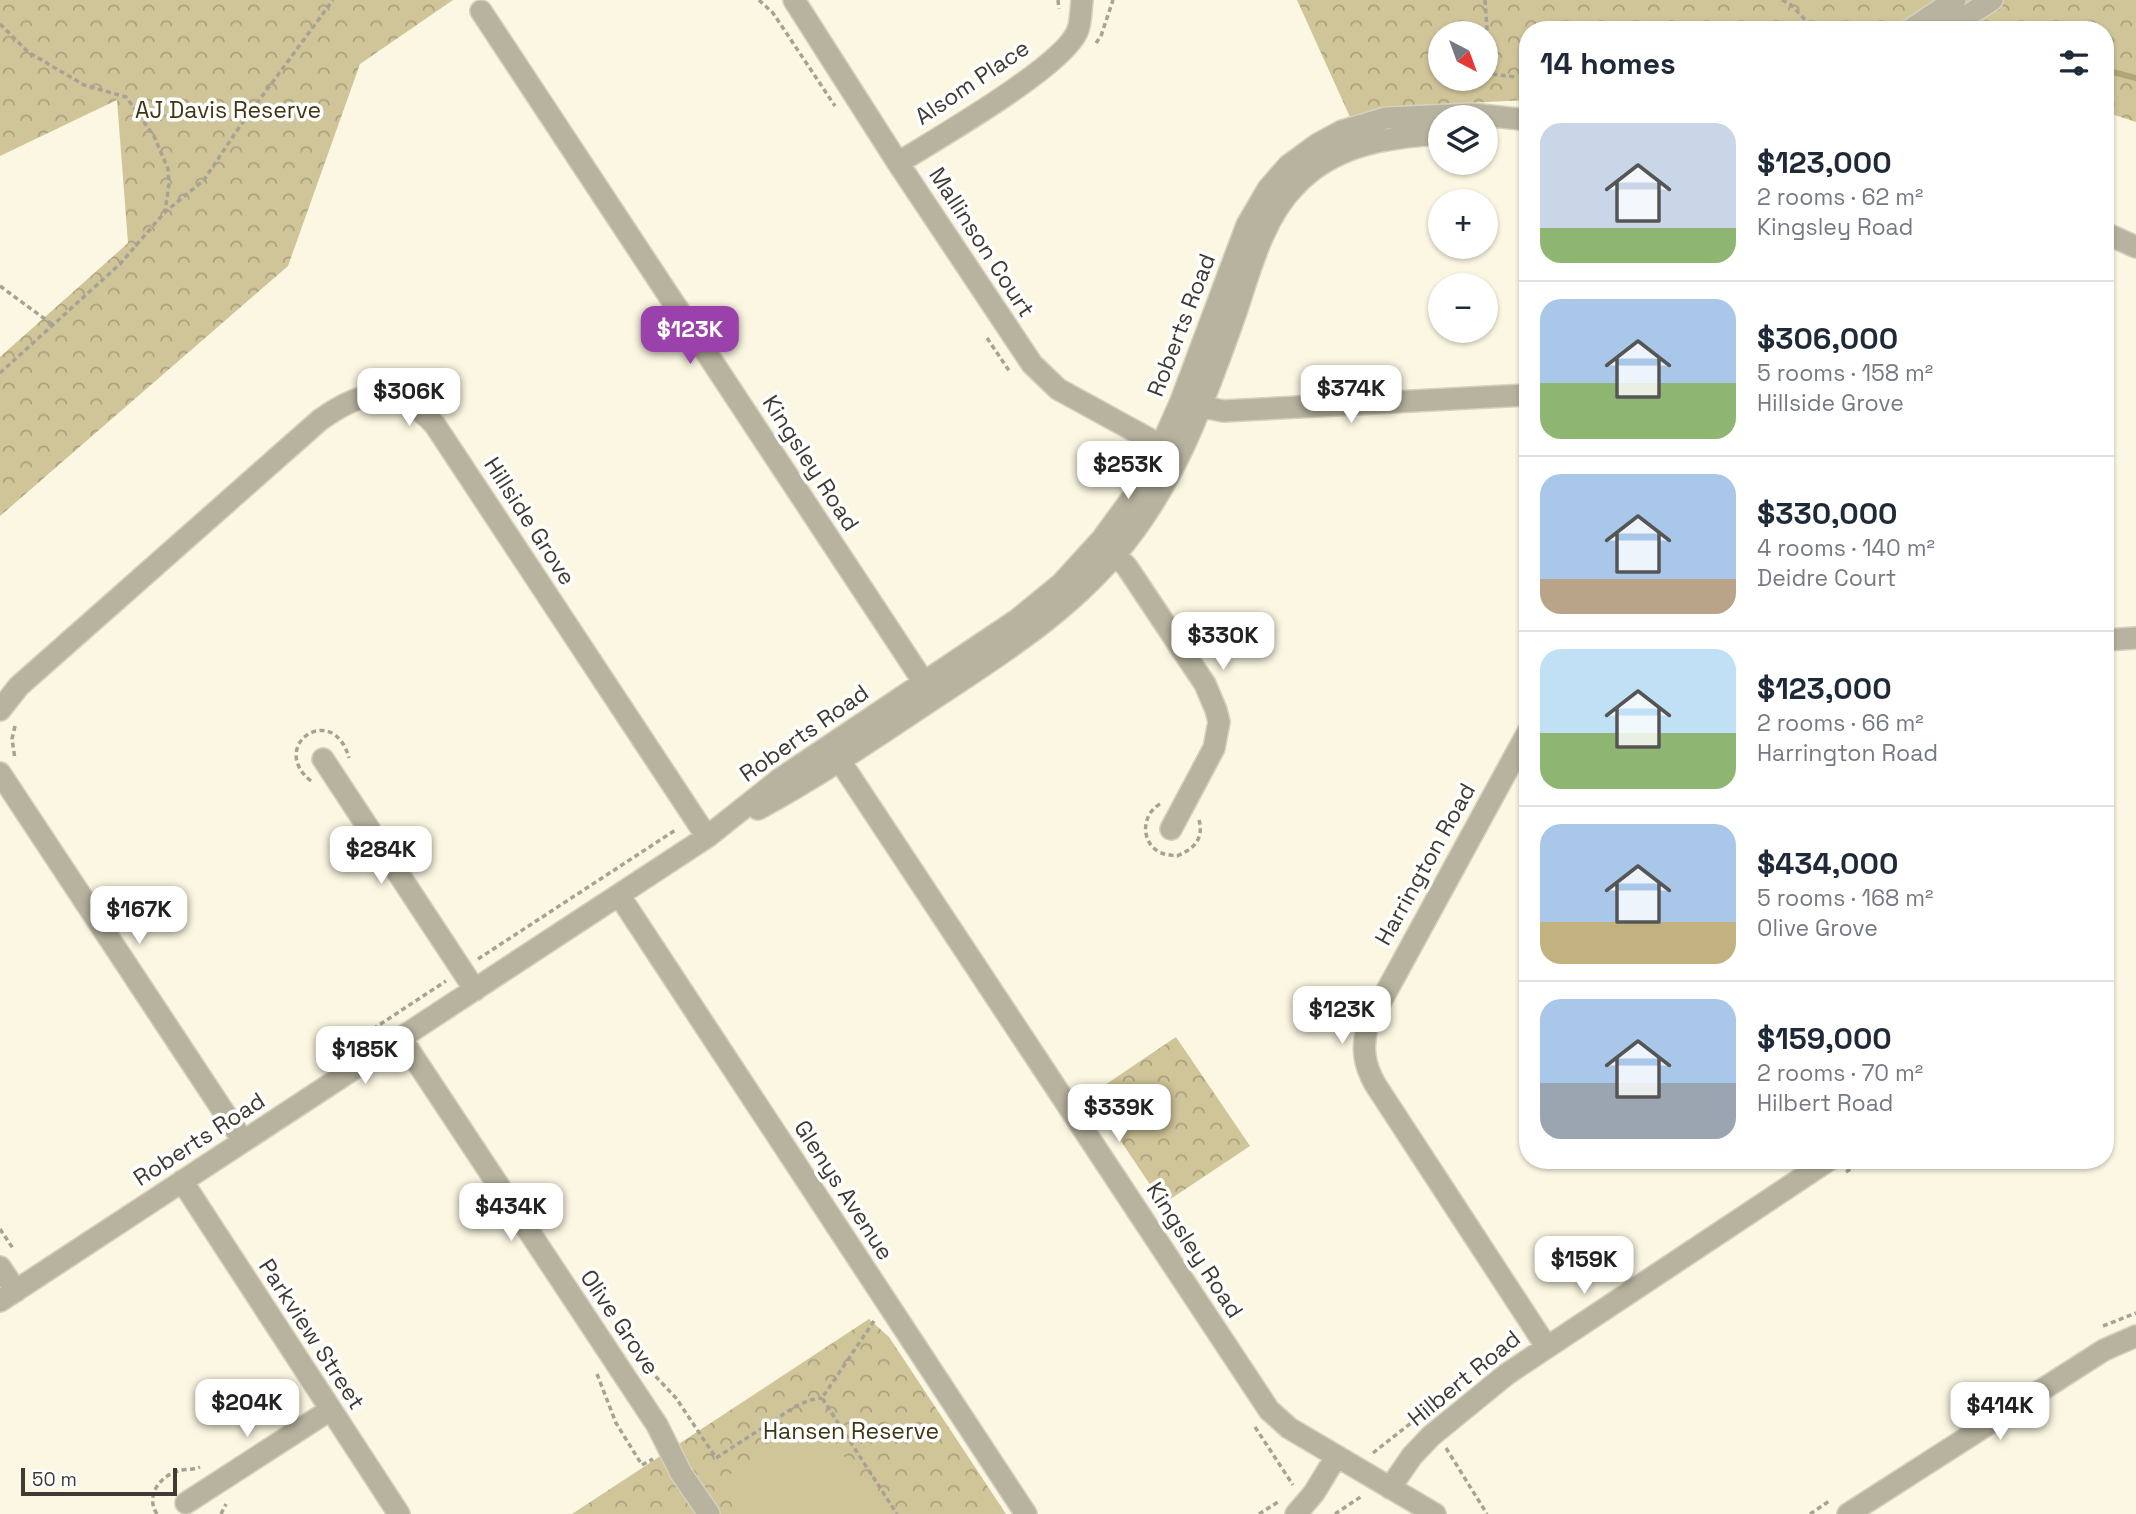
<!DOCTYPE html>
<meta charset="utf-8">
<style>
body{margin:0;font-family:"Space Grotesk",sans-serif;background:#f2f2f3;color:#1f2937;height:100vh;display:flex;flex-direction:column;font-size:26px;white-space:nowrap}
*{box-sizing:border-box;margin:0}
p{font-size:23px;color:#747a83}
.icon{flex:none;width:38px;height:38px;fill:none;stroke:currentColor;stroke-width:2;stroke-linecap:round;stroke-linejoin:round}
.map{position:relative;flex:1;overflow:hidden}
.details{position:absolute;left:1519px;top:21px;width:595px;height:1148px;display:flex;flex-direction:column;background:#fff;border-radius:28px;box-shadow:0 2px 5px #0004}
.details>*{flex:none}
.needle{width:46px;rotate:139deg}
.tools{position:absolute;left:1428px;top:21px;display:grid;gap:14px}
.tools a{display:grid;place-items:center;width:70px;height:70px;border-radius:50%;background:#fff;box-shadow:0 2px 5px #0004;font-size:35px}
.scale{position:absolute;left:21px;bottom:18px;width:156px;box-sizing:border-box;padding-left:7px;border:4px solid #3d3b33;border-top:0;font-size:19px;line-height:24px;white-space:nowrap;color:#3d3b33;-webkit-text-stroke:5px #fff;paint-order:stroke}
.price{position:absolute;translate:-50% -60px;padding:0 16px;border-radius:14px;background:#fff;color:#222;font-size:23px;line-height:46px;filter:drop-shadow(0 2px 4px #0008)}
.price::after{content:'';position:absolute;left:50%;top:42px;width:21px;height:16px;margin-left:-10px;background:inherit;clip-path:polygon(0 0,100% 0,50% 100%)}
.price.active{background:#9b41ac;color:#fff}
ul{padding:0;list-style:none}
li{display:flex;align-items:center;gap:21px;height:175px;padding:0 21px}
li+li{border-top:2px solid #e0e1e3}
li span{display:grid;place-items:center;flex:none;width:196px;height:140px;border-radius:21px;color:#555}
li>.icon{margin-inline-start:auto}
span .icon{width:84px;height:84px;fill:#fffc;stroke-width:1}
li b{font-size:30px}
h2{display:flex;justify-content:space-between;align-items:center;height:84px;padding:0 21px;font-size:30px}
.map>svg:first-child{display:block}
</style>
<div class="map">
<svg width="2136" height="1514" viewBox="0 0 2136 1514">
<defs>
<pattern id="park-crowns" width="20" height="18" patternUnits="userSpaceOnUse" patternTransform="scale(1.75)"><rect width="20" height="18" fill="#d0c599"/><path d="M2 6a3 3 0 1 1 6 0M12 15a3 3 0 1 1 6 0" fill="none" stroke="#aaa17d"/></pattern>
</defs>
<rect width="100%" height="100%" fill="#fcf7e2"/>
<path fill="url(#park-crowns)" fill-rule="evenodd" d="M0,0H453L360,64L288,266L0,516V357L128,243L117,100L0,156Z
M1297,0H2136V122L2105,112V30H1919L1906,20L1888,30H1528V100L1391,107L1350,117ZM1440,33H1486V79H1440Z
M1176,1037L1250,1146L1163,1204L1090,1095Z
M869,1319L889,1337L1006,1514H572Z"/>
<path fill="#d0c599" d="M818,1416L882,1514H748L724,1478Z"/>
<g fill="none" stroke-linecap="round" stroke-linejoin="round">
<path stroke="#b0a578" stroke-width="6" d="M1971,20L1987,30
M2105,70L2136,78"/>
<defs>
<path id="minor" d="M794,0L898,163L1032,364L1058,389L1171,451
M481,11L931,693
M1910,30L1955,0
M1945,30L1992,0
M898,163C936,139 1061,68 1077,32C1081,24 1081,9 1082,0
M2105,233L2136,247
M1190,404L1223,411L1528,395
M1106,544L1127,567L1205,684L1216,710L1219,722L1214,748L1171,829
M2105,640L2136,638
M0,710L19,686L320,420C363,389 396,382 435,425L707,837
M1528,732L1367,1027C1362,1049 1364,1064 1375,1084L1546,1346
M832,749L1269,1410L1289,1428L1435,1514
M323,759L475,990
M0,773L243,1141
M758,809C819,776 876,737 933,699C998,656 1064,615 1115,555C1176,484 1204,401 1235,315C1250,271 1262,220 1295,186C1333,145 1387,137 1440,134
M619,895L1026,1514
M401,1038L657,1425L681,1473L709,1514
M182,1181L399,1514
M0,1267L16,1291
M0,1301L707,837L780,779L1017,620L1061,584L1102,539L1138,490L1161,446L1181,401L1247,225L1268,189L1288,166L1318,144L1342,131L1386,118L1472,114L1528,120
M1390,1488L1412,1456L1431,1436L1507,1374L1829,1160
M186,1503L330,1410
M1296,1514L1314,1493L1336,1457
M1848,1514L2104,1350L2136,1336"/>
</defs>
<use href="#minor" stroke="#d6d1bf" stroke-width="24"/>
<path stroke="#a7a394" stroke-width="3.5" stroke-dasharray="5 3.5" stroke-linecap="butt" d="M759,0L773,13L835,106
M1058,0L1059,9
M1485,0L1490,74L1517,77
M1782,0L1790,4L1815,30
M0,24L28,52L84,85L126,97L154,136L168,169L169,184L165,211
M1096,43L1101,36L1113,0
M1486,140L1498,139
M0,286L53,325
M987,338L1010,372
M0,373L120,264L165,212L204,180L238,129L333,0
M1522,714L1528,703
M15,726L12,739L15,759
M311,781C267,746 333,700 349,758
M1160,804C1142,814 1140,841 1159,852C1165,855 1171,855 1177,856C1194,849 1204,839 1199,820
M478,959L677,829
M373,1029L446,981
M1846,1172L1865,1160
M0,1229L14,1250
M874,1321L822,1398L897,1514
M2103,1326L2136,1313
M644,1364L676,1398L716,1458L796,1406L810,1400L822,1398
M597,1374L616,1423L642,1465L653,1459
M1255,1427L1293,1485
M1446,1448L1487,1514
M1373,1453L1416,1419
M157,1514C145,1496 160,1476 178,1471C185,1469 193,1470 200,1467
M221,1514L226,1504
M1259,1514L1278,1502
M1335,1514L1362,1496
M1810,1514L1831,1500"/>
<use href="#minor" stroke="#b8b39f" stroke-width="21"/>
</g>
<g text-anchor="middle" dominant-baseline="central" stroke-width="7" stroke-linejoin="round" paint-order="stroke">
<g font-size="23" fill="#3d3b33" stroke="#fff">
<text transform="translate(972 82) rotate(-34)">Alsom Place</text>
<text transform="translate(982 242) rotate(57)">Mallinson Court</text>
<text transform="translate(1181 325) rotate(-69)">Roberts Road</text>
<text transform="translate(811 463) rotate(57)">Kingsley Road</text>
<text transform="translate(530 521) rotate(57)">Hillside Grove</text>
<text transform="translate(804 733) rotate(-35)">Roberts Road</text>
<text transform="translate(1425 864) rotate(-61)">Harrington Road</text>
<text transform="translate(199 1139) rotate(-33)">Roberts Road</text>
<text transform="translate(844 1190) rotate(57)">Glenys Avenue</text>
<text transform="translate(1195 1250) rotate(57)">Kingsley Road</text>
<text transform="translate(620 1322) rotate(56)">Olive Grove</text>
<text transform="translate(312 1334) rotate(57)">Parkview Street</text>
<text transform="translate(1464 1378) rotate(-39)">Hilbert Road</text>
</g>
<g font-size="23" fill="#3f3611" stroke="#fff">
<text x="228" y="110">AJ Davis Reserve</text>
<text x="851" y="1431">Hansen Reserve</text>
</g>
</g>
</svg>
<div class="tools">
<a><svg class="needle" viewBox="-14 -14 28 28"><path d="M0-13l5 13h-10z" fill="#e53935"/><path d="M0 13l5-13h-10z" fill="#747a83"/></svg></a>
<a><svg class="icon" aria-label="layers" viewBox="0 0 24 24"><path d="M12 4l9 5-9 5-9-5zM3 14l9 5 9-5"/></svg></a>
<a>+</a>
<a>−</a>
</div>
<div class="scale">50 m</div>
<b class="price active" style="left:690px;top:366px">$123K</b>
<b class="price" style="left:1351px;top:425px">$374K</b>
<b class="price" style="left:409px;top:428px">$306K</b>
<b class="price" style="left:1128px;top:501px">$253K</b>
<b class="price" style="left:1223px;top:672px">$330K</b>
<b class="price" style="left:381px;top:886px">$284K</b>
<b class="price" style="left:139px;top:946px">$167K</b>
<b class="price" style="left:1342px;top:1046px">$123K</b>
<b class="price" style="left:365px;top:1086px">$185K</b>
<b class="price" style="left:1119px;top:1144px">$339K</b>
<b class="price" style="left:511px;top:1243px">$434K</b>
<b class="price" style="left:1584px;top:1296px">$159K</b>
<b class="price" style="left:247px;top:1439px">$204K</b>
<b class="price" style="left:2000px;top:1442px">$414K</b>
<section class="details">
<h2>14 homes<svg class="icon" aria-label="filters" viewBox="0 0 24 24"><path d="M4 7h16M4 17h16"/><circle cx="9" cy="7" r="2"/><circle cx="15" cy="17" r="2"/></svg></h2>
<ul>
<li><span style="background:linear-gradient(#c9d6e8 75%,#8fb573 0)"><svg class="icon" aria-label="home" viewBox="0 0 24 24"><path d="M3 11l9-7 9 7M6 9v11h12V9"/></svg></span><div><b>$123,000</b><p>2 rooms · 62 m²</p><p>Kingsley Road</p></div></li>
<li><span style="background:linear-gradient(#a9c7e8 60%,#8fb573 0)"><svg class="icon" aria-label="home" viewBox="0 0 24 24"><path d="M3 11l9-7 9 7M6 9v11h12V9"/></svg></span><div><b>$306,000</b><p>5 rooms · 158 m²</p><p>Hillside Grove</p></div></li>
<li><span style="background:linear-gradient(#a9c7e8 75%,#b9a48a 0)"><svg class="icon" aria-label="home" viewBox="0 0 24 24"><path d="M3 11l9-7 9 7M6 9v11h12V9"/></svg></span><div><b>$330,000</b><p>4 rooms · 140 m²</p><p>Deidre Court</p></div></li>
<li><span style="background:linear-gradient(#bfe0f5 60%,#8fb573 0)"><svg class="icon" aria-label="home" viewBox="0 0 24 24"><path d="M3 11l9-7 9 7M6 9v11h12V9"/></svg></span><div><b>$123,000</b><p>2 rooms · 66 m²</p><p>Harrington Road</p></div></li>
<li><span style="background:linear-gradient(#a9c7e8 70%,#c2b280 0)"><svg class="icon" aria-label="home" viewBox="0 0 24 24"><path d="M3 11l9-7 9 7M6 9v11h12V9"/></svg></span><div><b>$434,000</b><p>5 rooms · 168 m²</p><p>Olive Grove</p></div></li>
<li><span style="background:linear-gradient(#a9c7e8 60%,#9aa5b1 0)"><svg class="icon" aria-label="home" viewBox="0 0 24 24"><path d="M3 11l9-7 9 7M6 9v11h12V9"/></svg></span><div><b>$159,000</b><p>2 rooms · 70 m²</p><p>Hilbert Road</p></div></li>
</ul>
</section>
</div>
